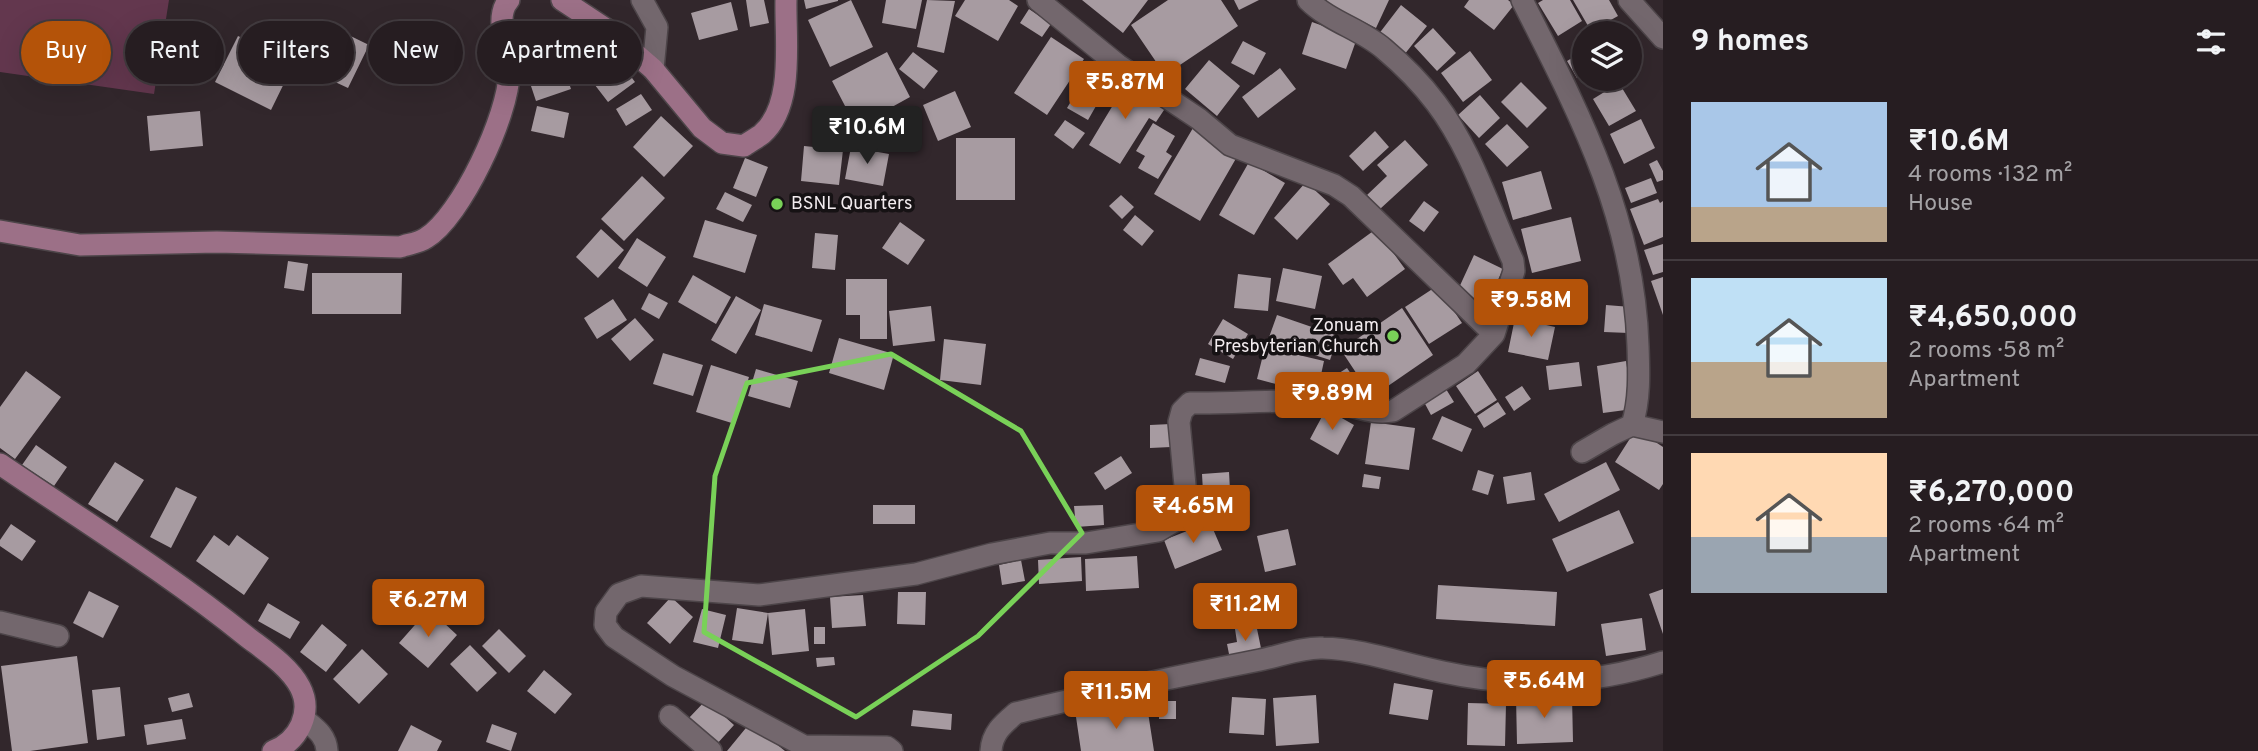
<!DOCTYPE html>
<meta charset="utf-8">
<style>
body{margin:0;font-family:Overpass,sans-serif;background:#322a2e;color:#f1f3f6;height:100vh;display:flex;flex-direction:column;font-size:26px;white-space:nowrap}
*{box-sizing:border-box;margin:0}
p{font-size:23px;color:#a4a2a5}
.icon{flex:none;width:38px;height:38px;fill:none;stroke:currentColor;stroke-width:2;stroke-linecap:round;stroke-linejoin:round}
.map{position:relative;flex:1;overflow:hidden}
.details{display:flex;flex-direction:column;background:#261d21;width:595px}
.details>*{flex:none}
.hud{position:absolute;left:21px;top:21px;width:665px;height:63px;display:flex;gap:14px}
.buttons{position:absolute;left:1572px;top:21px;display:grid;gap:14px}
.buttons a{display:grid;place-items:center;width:70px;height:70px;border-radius:50%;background:#261d21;box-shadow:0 7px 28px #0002,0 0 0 2px #423b3f;font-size:35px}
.price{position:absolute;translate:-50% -60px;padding:0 16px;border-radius:7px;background:#b45309;color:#fff;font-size:23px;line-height:46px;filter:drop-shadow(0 2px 4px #0008)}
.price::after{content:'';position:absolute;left:50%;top:42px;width:21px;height:16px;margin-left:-10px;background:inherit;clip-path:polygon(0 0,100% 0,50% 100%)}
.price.active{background:#222;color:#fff}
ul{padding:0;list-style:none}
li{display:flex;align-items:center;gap:21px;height:175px;padding:0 28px}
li+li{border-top:2px solid #423b3f}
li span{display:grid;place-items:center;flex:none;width:196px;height:140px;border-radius:0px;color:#555}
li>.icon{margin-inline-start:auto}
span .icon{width:84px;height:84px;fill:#fffc;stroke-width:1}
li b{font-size:30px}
h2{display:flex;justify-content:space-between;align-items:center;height:84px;padding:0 28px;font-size:30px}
.chip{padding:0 24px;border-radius:32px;background:#261d21;box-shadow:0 7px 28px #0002,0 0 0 2px #423b3f;font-size:24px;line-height:63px}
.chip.active{background:#b45309;color:#fff}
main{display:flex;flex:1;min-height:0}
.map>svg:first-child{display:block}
</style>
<main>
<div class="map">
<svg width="1663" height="751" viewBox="0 0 1663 751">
<rect width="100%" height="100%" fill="#32272c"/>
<path fill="#63374e" d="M0,0H169L154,94L0,72Z"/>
<path fill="#a79ba1" d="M746,0H764L769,23L750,27Z
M804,0H838V1L806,9Z
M851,0L873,47L830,67L808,20Z
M886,0H922L916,29L882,23Z
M927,0L955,1L944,53L917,47Z
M965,0H1009L1018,6L998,41L955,16Z
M1082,0H1148L1123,33Z
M1168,0H1221L1238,26L1165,75L1131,25Z
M1234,0H1259L1239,10Z
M1327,0H1389L1376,28L1325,3Z
M1469,0H1508L1514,5L1494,30L1464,7Z
M1543,0H1570L1582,21L1558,36L1538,3Z
M1573,0H1609L1618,16L1591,31Z
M731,2L738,30L699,40L691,13Z
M1401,5L1427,26L1404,55L1378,35Z
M1029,9L1051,24L1042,37L1020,23Z
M578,19L599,45L580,62L558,36Z
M536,21L547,45L523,56L512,32Z
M1312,22L1357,38L1346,69L1302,54Z
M326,24L369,45L348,88L305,68Z
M1433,28L1456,53L1437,71L1414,46Z
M238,36L294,63L271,110L215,82Z
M1051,37L1084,59L1047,115L1014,93Z
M1243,41L1266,53L1254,75L1231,63Z
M1470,51L1492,80L1463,102L1441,73Z
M887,52L910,97L856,127L832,81Z
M913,52L938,71L924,89L899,69Z
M1582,52L1584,74L1577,78L1567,61Z
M559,53L571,89L536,101L524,65Z
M615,55L635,82L608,102L588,76Z
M1209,60L1240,86L1217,116L1185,89Z
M1092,66L1112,78L1088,120L1067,108Z
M1280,68L1296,89L1258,118L1242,97Z
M1119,78L1166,107L1156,122L1149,118L1120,164L1089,145L1116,100L1109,95Z
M1521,82L1547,108L1527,128L1501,102Z
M1619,83L1636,111L1609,126L1593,99Z
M955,91L971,127L938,141L923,105Z
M641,94L652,110L626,126L616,109Z
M1480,95L1500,118L1479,138L1458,115Z
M537,106L569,113L564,138L531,131Z
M200,111L203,146L150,151L147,116Z
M661,116L693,146L664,177L633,147Z
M1641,119L1655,148L1624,164L1610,134Z
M1065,120L1085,133L1073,149L1054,135Z
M1153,123L1175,136L1166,152L1172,156L1158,179L1138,168L1145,156L1136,151Z
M1507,124L1529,147L1507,167L1485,144Z
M1193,128L1238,155L1200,221L1154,194Z
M1375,131L1389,147L1363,171L1349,156Z
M956,138H1015V200H956Z
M1405,140L1428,165L1380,209L1367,195L1387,176L1377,165Z
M804,146L843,150L839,185L801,181Z
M851,147L889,154L883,186L845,179Z
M745,158L768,167L756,197L733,188Z
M1657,160L1663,171V180L1657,182L1649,164Z
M1249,162L1285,183L1254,235L1219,215Z
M1541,171L1552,209L1513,220L1502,182Z
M642,176L665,198L624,241L601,219Z
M1651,178L1657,193L1631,203L1625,188Z
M1306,182L1330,204L1297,240L1274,218Z
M725,192L752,205L743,222L716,209Z
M1121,195L1134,207L1122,219L1109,206Z
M1658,199L1660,203L1663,201V237L1644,245L1630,209Z
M1424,201L1439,212L1424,232L1409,221Z
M1135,215L1154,231L1142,246L1123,230Z
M1571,217L1581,261L1532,273L1521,229Z
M705,220L757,235L745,273L693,257Z
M900,222L925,240L908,265L882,248Z
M601,229L624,250L598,278L576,257Z
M1376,229L1405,269L1367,297L1353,278L1343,285L1328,264Z
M815,233L838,235L835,270L812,268Z
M637,238L666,257L647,287L618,268Z
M1663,244V272L1653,275L1644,250Z
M1474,255L1503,269L1486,306L1457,292Z
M288,261L308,264L304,291L284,288Z
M1283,268L1322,276L1315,309L1276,301Z
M312,273H402L401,314H312Z
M1238,274L1271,278L1268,311L1234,308Z
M693,275L731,297L716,324L678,302Z
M1663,277V315L1651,281Z
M846,279H887V339H860V315H846Z
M1522,279L1577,291L1570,322L1515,310Z
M1437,286L1462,323L1429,344L1405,307Z
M649,293L668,303L659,319L641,309Z
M736,296L761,310L736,354L711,340Z
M613,299L627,320L597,339L584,318Z
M764,304L822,320L812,352L755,335Z
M1606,305L1631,307L1629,333L1604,332Z
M931,306L935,341L893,346L889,311Z
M1402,308L1433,355L1372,397L1341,350Z
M1277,315L1338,336L1330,360L1268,340Z
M635,318L654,340L630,361L611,339Z
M1515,318L1555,327L1548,360L1508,352Z
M1223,319L1248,334L1233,359L1208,344Z
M839,338L894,354L884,390L829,373Z
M944,339L986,344L981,385L940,380Z
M1265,347L1324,361L1319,384L1279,374L1276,384L1257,379Z
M663,353L703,365L693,396L653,384Z
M1200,358L1230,366L1225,383L1195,375Z
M1626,361L1633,409L1603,413L1597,366Z
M1579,362L1582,386L1549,390L1546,366Z
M711,365L749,377L735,424L696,412Z
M1347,368L1362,390L1351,397L1336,375Z
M756,369L798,381L790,408L748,396Z
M26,371L61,397L15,459L0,448V407Z
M1478,371L1497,400L1475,414L1456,386Z
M1522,386L1531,399L1514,411L1505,397Z
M1446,389L1454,402L1431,415L1424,402Z
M1498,402L1506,414L1484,428L1477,416Z
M1326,409L1354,425L1338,455L1310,439Z
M1442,416L1472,429L1462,452L1432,439Z
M1371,422L1415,428L1409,470L1365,464Z
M1171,424V447L1150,448V425Z
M1636,429L1663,447V484L1659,490L1615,462Z
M36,445L67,467L54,486L22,465Z
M1121,456L1132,473L1105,490L1094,473Z
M115,462L144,480L117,522L88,504Z
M1606,462L1620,490L1559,522L1544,494Z
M1478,470L1494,475L1488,495L1472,490Z
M1229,472L1231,508L1204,510L1202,474Z
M1531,472L1535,500L1507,504L1503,477Z
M1364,474L1381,477L1379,489L1362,487Z
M176,487L197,497L171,548L150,537Z
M873,505H915V524H873Z
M1103,505L1104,525L1076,527L1074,506Z
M1619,510L1634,543L1567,572L1552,539Z
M1210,522L1222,550L1175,569L1164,540Z
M11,524L36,541L22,561L0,546V540Z
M1288,529L1296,565L1265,572L1257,536Z
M214,535L229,546L237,535L269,558L244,595L196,561Z
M1137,556L1139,588L1086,591L1085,559Z
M1081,557L1082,581L1039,584L1038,560Z
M1021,560L1025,581L1002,585L999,565Z
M1438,585L1557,592L1555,626L1436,619Z
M1663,589V634L1649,594Z
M89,591L119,606L103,638L73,623Z
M898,592H926L925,625L897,624Z
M863,595L866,626L832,628L830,597Z
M671,597L693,617L670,644L647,623Z
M268,603L300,622L290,639L258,621Z
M737,608L768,613L805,609L809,651L772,655L768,613L763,644L732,640Z
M429,609L457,635L428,668L399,643Z
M702,609L726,615L718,648L693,642Z
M1642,618L1646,650L1606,656L1601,624Z
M322,624L347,645L326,672L300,652Z
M1256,624L1262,653L1230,659L1227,644L1237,642L1235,629Z
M814,627H825V644H814Z
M499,629L526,656L509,673L482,646Z
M470,645L497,673L477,692L450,664Z
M362,649L388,674L359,704L333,679Z
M77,656L88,743L30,751H12L1,666Z
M834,657L835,665L817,667L816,658Z
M544,670L572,694L555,714L527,691Z
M1394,683L1433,690L1428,720L1389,714Z
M120,687L125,736L97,740L92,690Z
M189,693L193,707L172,712L168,698Z
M1316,695L1319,743L1276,746L1273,698Z
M1572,696L1573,742L1517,744L1516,697Z
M1232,697L1266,699L1264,735L1229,733Z
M706,700L734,725L716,745L688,719Z
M1159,701H1176V719H1159Z
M1468,703L1506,704L1505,746L1467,745Z
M1147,706L1154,751H1081L1076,717Z
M913,710L952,714L951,730L911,726Z
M182,719L186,739L147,745L144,725Z
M750,723L785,751H727Z
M492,724L517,733L511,751L486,742Z
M411,725L442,741L437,751H398Z"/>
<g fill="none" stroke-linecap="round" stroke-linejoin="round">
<defs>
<path id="street" d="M642,0L657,27L653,69
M1038,0L1118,65L1199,119L1230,145L1334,185L1351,196L1494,334
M1522,0C1579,113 1634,216 1638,346C1639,373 1640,400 1632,425L1613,434L1582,452
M1629,0L1663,38
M1632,425L1663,432
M0,622L58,636
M670,716L711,751
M304,719C316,729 326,735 327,751
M892,751L887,747L804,746L673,676L614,637L605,625L606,612L619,594L641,586L759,595L916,574L992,554L1050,543H1086L1158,531L1173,522L1182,510L1186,496L1179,422L1182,411L1190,403C1238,404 1286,398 1334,403C1355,405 1370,415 1393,411L1466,364L1494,334L1514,271L1513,261C1489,208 1471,149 1436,103C1421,83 1403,65 1384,49C1361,29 1330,22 1308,0
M991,751C992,733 1003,724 1016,713C1097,693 1179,676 1260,660C1281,656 1302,647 1323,648C1363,649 1403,664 1443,672C1515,688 1592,685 1663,662"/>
<path id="secondary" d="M562,0L609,31L653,69L702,128L722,143L744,146C749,142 757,138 762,134C795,105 785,40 786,0
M0,231L80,245L217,242L400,247C408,244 419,243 426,238C461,217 509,114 509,73C509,52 493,17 509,0
M0,464C82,520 168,573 246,636C264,650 289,666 300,687C313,712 299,741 273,751"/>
</defs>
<use href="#street" stroke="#4d4549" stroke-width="24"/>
<use href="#secondary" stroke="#4d4549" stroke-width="24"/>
<use href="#street" stroke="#73676d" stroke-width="21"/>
<use href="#secondary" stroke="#9c7087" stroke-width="21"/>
</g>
<path fill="none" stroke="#79d158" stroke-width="5" stroke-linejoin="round" d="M891,354L1021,431L1082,533L978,636L856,717L704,632L715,476L747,383Z"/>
<g fill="#79d158" stroke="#161214" stroke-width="2.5">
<circle cx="777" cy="204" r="7"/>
<circle cx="1393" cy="336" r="7"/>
</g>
<g text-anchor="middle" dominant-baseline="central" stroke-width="7" stroke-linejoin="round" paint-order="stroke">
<g font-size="18" fill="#f3ecef" stroke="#161214" text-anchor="start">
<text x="791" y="204">BSNL Quarters</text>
<text x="1379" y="326" text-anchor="end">Zonuam<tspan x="1379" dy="21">Presbyterian Church</tspan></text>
</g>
</g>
</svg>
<div class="buttons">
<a><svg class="icon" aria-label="layers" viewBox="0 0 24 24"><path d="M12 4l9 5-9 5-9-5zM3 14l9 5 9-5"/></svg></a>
</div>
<b class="price" style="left:1125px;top:121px">₹5.87M</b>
<b class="price active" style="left:867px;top:166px">₹10.6M</b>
<b class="price" style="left:1531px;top:339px">₹9.58M</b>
<b class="price" style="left:1332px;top:432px">₹9.89M</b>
<b class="price" style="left:1193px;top:545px">₹4.65M</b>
<b class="price" style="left:428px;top:639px">₹6.27M</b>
<b class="price" style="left:1245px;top:643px">₹11.2M</b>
<b class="price" style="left:1544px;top:720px">₹5.64M</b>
<b class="price" style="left:1116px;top:731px">₹11.5M</b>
<div class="hud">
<a class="chip active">Buy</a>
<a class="chip">Rent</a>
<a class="chip">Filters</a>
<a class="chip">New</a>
<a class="chip">Apartment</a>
</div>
</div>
<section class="details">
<h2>9 homes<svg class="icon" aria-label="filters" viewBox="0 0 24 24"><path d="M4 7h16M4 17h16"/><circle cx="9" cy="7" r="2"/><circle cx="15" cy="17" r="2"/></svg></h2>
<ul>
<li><span style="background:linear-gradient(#a9c7e8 75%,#b9a48a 0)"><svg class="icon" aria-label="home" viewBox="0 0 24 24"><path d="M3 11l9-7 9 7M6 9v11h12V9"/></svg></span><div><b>₹10.6M</b><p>4 rooms · 132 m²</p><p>House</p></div></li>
<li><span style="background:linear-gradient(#bfe0f5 60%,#b9a48a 0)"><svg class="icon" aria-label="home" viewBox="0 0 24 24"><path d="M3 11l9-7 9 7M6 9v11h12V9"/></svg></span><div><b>₹4,650,000</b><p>2 rooms · 58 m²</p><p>Apartment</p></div></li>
<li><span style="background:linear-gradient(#ffd9b3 60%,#9aa5b1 0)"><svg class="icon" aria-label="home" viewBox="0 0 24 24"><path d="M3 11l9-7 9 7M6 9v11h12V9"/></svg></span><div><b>₹6,270,000</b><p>2 rooms · 64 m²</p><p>Apartment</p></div></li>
</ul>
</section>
</main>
